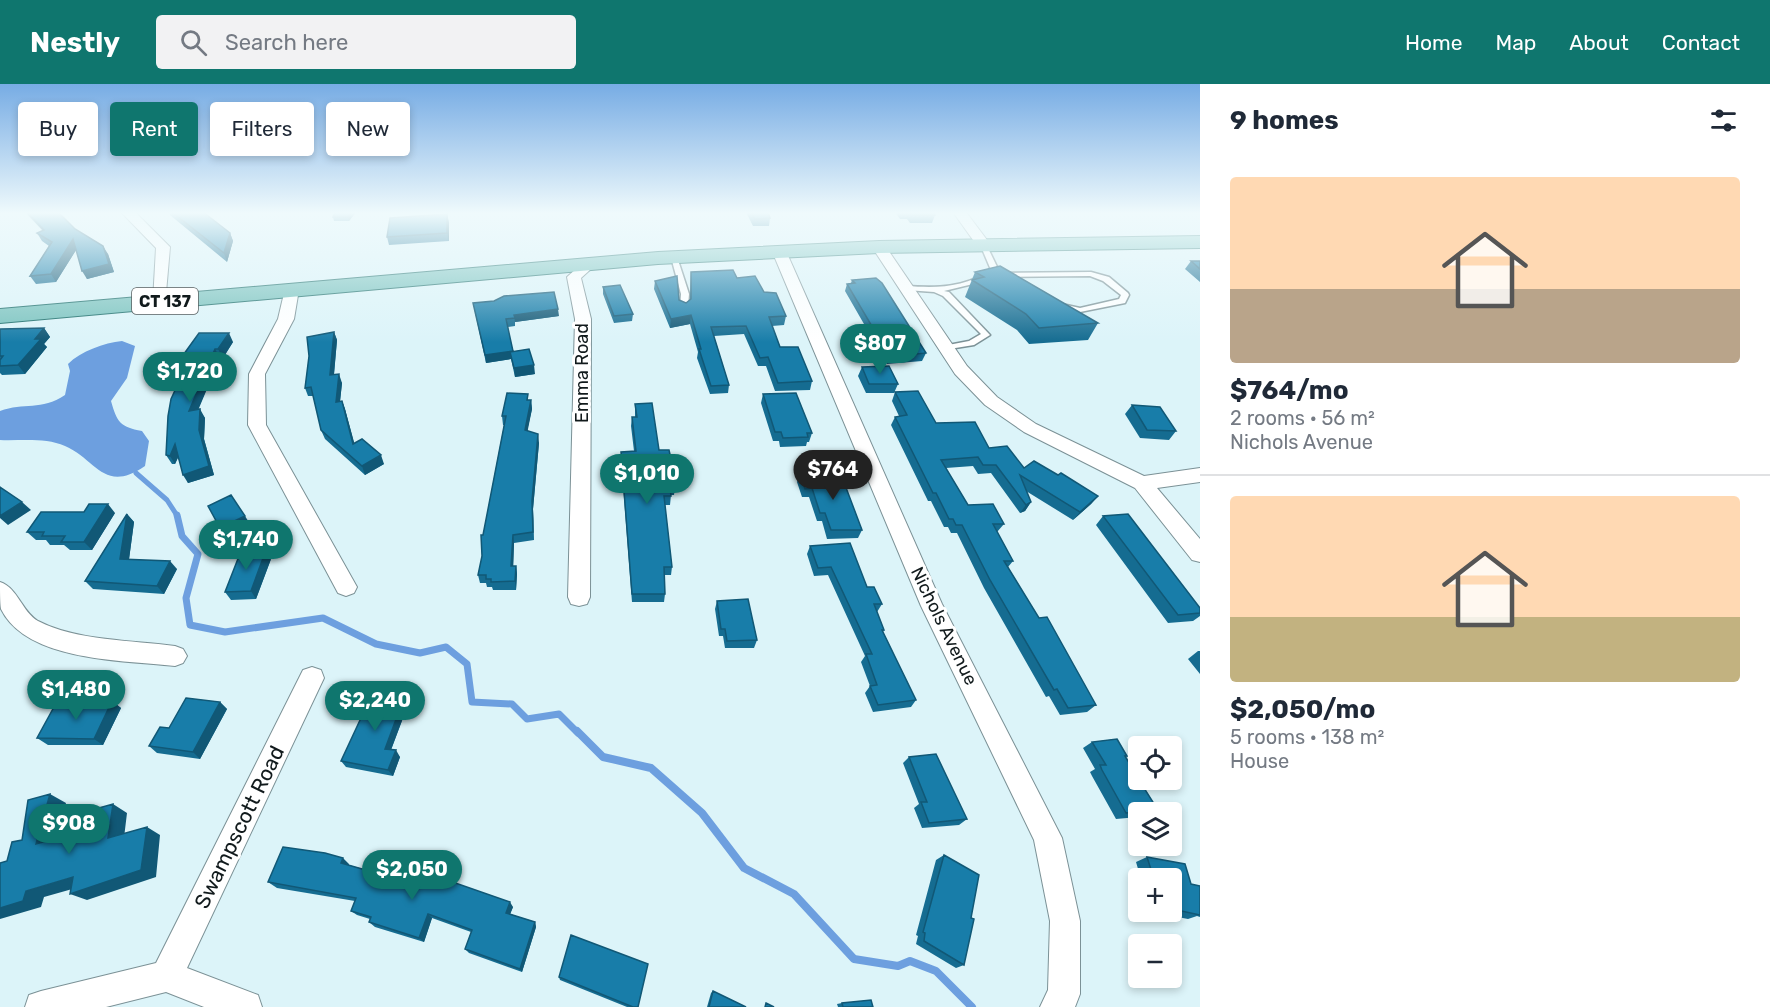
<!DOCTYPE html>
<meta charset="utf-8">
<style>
body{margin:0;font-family:Rubik,sans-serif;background:#f2f2f3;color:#1f2937;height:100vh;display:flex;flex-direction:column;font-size:22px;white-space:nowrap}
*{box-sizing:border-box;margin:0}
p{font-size:20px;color:#747a83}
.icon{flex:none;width:33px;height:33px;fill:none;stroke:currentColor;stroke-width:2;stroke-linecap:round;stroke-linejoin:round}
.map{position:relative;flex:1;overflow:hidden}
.panel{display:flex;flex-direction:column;background:#fff;width:570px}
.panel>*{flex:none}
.top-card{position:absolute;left:18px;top:18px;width:570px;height:54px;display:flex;gap:12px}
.buttons{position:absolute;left:1128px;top:652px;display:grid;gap:12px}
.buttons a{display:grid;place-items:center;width:54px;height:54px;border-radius:6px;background:#fff;box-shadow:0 3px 9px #0003;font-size:30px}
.price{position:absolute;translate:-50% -51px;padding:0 14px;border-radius:21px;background:#0f766e;color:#fff;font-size:20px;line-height:39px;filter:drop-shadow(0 2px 3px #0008)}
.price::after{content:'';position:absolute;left:50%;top:36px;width:18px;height:14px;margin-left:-9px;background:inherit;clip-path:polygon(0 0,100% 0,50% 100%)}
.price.on{background:#222;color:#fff}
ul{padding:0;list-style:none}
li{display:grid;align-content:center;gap:12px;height:318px;padding:0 30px}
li+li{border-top:2px solid #e0e1e3}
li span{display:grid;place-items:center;height:186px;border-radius:6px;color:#555}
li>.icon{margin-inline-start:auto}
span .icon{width:108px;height:108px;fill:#fffc;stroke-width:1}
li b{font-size:26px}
h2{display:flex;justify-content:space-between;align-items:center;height:72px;padding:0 30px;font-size:26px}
.chip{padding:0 21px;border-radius:6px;background:#fff;box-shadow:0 3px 9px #0003;font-size:21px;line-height:54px}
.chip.on{background:#0f766e;color:#fff}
header{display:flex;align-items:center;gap:36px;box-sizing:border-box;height:84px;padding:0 30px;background:#0f766e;color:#fff}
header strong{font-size:28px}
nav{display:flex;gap:33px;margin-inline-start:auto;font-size:21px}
.search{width:420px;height:54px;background:#f2f2f3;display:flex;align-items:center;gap:15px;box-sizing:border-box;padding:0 21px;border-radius:6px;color:#747a83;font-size:22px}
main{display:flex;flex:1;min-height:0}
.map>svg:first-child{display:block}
</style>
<header>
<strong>Nestly</strong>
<div class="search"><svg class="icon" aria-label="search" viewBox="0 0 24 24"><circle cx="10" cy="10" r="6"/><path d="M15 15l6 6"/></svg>Search here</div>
<nav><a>Home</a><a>Map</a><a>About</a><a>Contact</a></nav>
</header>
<main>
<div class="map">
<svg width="1200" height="923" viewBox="0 0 1200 923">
<rect width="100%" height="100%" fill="#dcf4f9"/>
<path fill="#6d9fdf" d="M122,257L135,262L127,294L111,317C117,338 120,343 142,347L149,357L145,382C104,410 97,376 65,362C45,353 20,357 0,356V327C24,318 41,327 65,311L70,287L68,280C81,267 104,259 122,257Z"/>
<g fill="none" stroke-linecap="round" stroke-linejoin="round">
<path stroke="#6d9fdf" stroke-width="5" d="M136,389L167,416L178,433"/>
<path stroke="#6d9fdf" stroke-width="7" d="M177,431L182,452L198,470L186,514L190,541L225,548L323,534L376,560L420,569L446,563L467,580L472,618L512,620L527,635L559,630L578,649"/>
<path stroke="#6d9fdf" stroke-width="8" d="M577,647L603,673L651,684L702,729L744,784L794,810L854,875L898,882L910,877L936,887L972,923"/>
<defs>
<path id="lane" d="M981,159L986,160L999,187L997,188L977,199L944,207L949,208L990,251L974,261L943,266V262L969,257L981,250L943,212L934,208L906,206L902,204L906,202C938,204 963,204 991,186L980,160Z
M674,171L677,173L689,210L688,223L684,225L680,223L681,210L671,173Z
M1091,188L1109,193L1128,209L1129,211L1125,219L1080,228L1058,222L1062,220L1080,224L1119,215L1121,211L1103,197L1090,192L1003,193L999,191L1003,189Z"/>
<path id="street" d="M121,128H135L170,163L165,220L160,221L153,217L156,164Z
M953,128H966L990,160L988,163H978Z
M879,159L884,160L967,282L997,313L1036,340L1144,392L1200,384V398L1157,404L1200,455V478L1192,476L1135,404L1024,348L985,321L955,290L872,163Z
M779,163L786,167L942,520L1062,754L1080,837V910L1075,923H1040L1048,906L1050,837L1034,756L921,522L772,167Z
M584,176L591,180V185L581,194L591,235L590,513L587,520L579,522L571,520L568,513L575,235L567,193L577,184L579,177Z
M292,201L299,205L294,235L265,290L266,341L357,503L354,509L346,512L338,509L248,341L249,290L278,235L285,205Z
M0,498C18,504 22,528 38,537C76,557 133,556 175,562L183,565L187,572L183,579L175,582C124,576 27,578 1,525C0,519 0,506 0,498Z
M312,583L321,586L324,594L187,884L258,911L262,923H204L166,908L106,923H25L29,911L41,907L156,879L303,586Z"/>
<path id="primary" d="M1200,152V164L879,169L658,180L0,239V225L658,168L879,157Z"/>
</defs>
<use href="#lane" stroke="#7b9196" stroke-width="3"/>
<use href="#street" stroke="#7b9196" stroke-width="2"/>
<use href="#primary" stroke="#1d6e6b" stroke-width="2"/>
<use href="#lane" fill="#fff" fill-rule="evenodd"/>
<use href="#street" fill="#fff" fill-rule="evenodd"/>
<use href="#primary" fill="#7bc3bf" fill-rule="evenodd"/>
</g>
<path fill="#156c91" d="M25,128H58L75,145L108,170L114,188L87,195L76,166L56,198L36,200L30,192L49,162L42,157L37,149L43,147Z
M169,128H203L230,149L233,157L227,178L170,131Z
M335,128H356L349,137H334L333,133Z
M746,128H768L770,134L769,142H753Z
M895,128H934L935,131L932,139H910L907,135H900Z
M447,130L449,139V157L389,161L387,153Z
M1191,177H1200V198L1185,185Z
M691,188L737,194L764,208L786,232L784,241L772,242L780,263L812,297L810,306L775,307L766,282H758L744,250L714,252L729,301L728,309L710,310L697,274L698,268L690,240L670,244L654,205L655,197L679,216L686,219L690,216Z
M975,188L1098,239L1088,256L1029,260L1017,246L965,213Z
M852,196L926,269L922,277L887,280L845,207L847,200L851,199Z
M603,203L633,230L632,237L614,239L603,210Z
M473,219L559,232L515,238V242L507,243L513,267L535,290L515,293L511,275L486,279Z
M44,244L50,253L44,260L47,263L25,290L2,291L0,289V245Z
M334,248L337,256L334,291L342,299L340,317H342L345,325L354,359L384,380L365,391L325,355L321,346L314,312H308L305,304Z
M199,249L233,258L223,274H220L198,325L205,334L204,355L214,391L188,399L178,374L175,380H172L166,371L180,297H176L171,288Z
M862,283L898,300L894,309H866L858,292Z
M895,308L936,339L989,364L1024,384L1058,391L1098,412L1091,420L1073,436L1026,407L1031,418L1025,427L1020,429L991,389L978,390L973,382L946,384L968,421L1004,440L997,448L1013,477L1008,483L1039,534L1096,621L1087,628L1060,631L1049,612L1046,613L984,504L957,449H951L948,443H944L931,417H928L891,341L895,333L899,332L892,317Z
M763,310L812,349L809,358H807L806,362L780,363L779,357H773L761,319Z
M529,316H531L532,325L527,347L539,359L533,425L534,456L514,459L513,482H516L517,490L516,506H493L492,503H487L486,499H480L478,491L482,472L483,451L504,341H503L502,332Z
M635,320L659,366L675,403L674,411H671L670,421H665L672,483L671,491H664L665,510L664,518H632L621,376V368L634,367L631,342L632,333H635Z
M1132,321L1176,347L1169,356L1140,354L1125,330Z
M800,389L823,393L862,446L858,454L827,455L822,437H817L809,413H802L797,398Z
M115,429L92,466H70L64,461H50L46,456H36L27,448Z
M127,430L134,438L129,475L177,485L164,510L93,505L85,497Z
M1103,432L1200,524V532L1193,537L1168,539L1096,441Z
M810,462L867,503L882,520L877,528L884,546L883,548L916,616L911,623L873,628L865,609L870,602L861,578L865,572L828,491L814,492L807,470Z
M271,475L256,515L231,516L225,508Z
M717,517L757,556L754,564H725L723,552H719L715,525Z
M1198,567H1200V590L1188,575Z
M112,617L121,624L103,661H48L37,654L77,622Z
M220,618L227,625L200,675L157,669L149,662L169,644Z
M409,618L391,666L400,673L393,692L346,683L341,677Z
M1092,658L1127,672L1125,673L1158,726L1152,729H1138V733L1116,735L1092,692L1090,688L1095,685L1083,664Z
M909,673L967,735L959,741L922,744L914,724L919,720L903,679Z
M944,771L971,834L964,881L956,884L916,860L918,852L916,851L936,776Z
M1147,773L1191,800L1200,802V833L1197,832L1188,835L1152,828H1172V795H1141L1136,778Z
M349,780V781L401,796L447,793L446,796L513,823L510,830L535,838L536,843L522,888L469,869L465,865L471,848L432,834L424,858L375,843L369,838L370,835L357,831L351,827L355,817L277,804L268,798Z
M559,893L638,923H627L560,896Z
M713,907L746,923H707L711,909Z
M842,919L873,923H838L837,920Z"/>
<path fill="#115876" d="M352,128H356L349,137L348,133Z
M447,130L449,139V157L447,149Z
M230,149L233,157L227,178L224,169Z
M73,155L78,163L56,198L51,190Z
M103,162L108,170L114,188L87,195L82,187Z
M558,225L559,232L515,238L514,231Z
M691,231L690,240L670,244L671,235Z
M44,244L50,253L44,260L47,263L25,290L18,281L35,255Z
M334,248L337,256L333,300L330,291Z
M229,249L233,258L223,274L218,265Z
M215,265L220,274L194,336L189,327Z
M513,267L510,268L511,275L486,279L485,271Z
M534,281L535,290L515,293L514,284Z
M339,290L342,299L339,327L336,318Z
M531,316L532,325L526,355L525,346Z
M342,317L345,325L357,369L353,360Z
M200,325L205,334L204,355L214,391L188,399L183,391L199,346Z
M538,350L539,359L533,425L534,456L532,417Z
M175,360L180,368L175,380L170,372Z
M381,371L384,380L365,391L362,382Z
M1098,412L1091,420L1073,436L1080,428Z
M22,418L31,426L8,441L0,434V432Z
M1031,418L1025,427L1020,429L1026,421Z
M108,420L115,429L92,466L84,458Z
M127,430L134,438L128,483L120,475Z
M245,432L250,440L226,452L220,444Z
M513,451L514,459L513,490L511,482Z
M266,466L271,475L256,515L251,507Z
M170,477L177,485L164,510L157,502Z
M516,482L517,490L516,506L515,497Z
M405,611L409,618L389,671L385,665Z
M112,617L121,624L103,661L94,655Z
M220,618L227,625L200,675L193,668Z
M396,666L400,673L393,692L388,686Z
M50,710L66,719L54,768L36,760Z
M113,720L127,729L123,762L108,754Z
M147,743L160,751L156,793L87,816L70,810Z
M343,774L349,780L347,784L341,779Z
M443,787L447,793L445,799L441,794Z
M73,793L90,800L44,813L41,823L0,835V824L26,807Z
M510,818L513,823L509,833L506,829Z
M428,830L432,834L424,858L419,854Z
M535,838L536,843L522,888L520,885Z"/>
<path fill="#187da9" stroke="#115876" stroke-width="1.5" d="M27,128H58L75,145L103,162L109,180L82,187L73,155L51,190L30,192L52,158L37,149L44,146Z
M172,128H203L230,149L224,169Z
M335,128H352L348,133H333Z
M751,128H768L770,134L755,135Z
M911,128H934L935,131H913Z
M447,130V149L387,153L390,134Z
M1191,177H1200V185Z
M1000,182L1098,239L1039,244L1026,230L972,196L984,193L975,188Z
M733,186L737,194L755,192L764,208L776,209L786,232L769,233L780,263H798L812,297L778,299L768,273L760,274L746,242L711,243L729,301L711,302L699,265H701L691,231L671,235L655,197L677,192L679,216L686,219L691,215V188Z
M876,194L882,199L926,269L890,273L847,200L855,199L852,196Z
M620,201L633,230L614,232L603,203Z
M554,208L558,225L514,231L515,234L506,235L513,267L485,271L473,219L494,217L504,212Z
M44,244L35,255H41L18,281L0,282V276L3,272H0V245Z
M334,248L330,291L339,290L336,318L342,317L353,360L362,355L381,371L362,382L321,346L311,303L305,304L309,272L307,253Z
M199,249H229L218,265H215L189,327L200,325L199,346L209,382L183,391L175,360L170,372L166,371L168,332L171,315L184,287L171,288Z
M529,265L534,281L514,284L510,268Z
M889,282L898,300H869L862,283Z
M918,307L936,339L975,338L989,364L1007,362L1024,384L1034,377L1058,391L1061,389L1098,412L1080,428L1020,391L1031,418L1026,421L996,381H983L978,373L941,376L968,421L993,420L1004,440H993L1013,477H1004L1039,534L1047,533L1096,621L1068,624L1057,605L1054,606L990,496L962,441H956L953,435H949L936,409H933L895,333L907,331L895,308Z
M507,309L528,310L527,316H531L525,346L538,350L532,417L533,448L513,451L511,482H516L515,497L491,498V495H486V491H478L482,472L481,451H483L506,332H502Z
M796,309L812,349H807L808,353L783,354L781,348H775L763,310Z
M652,319L659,366H669L672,379L675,403H670L671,412H664L672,483H664L665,510H632L621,368L636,367L632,333H637L635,320Z
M1132,321L1160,323L1176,347L1147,346Z
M822,388L823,393H842L862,446H831L825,429H820L812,404L805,405L800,389Z
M0,403L22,418L0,432Z
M231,411L245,432L220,444L208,422Z
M89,420H108L84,458H61L65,452H42L44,448H27L41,428H84Z
M127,430L120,475L170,477L157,502L85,497Z
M1128,430L1200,524V529L1178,531L1103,432Z
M850,459L867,503H874L882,520H874L884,546H882L916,616L878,621L870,602L877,601L866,570H872L831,483L818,484L810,462Z
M266,466L251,507L225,508L241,467Z
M748,515L757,556L727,557L725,545H721L717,517Z
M374,606L405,611L385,665L396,666L388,686L341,677Z
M186,614L220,618L193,668L149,662L160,643L169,644Z
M112,617L94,655L37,654L54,623L77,622L79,618Z
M1117,655L1127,672H1125L1138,694V696H1139L1158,726L1126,729L1102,686L1100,681H1106L1092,658Z
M936,670L967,735L929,739L921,718H927L909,673Z
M50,710L36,760L80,748L84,728L113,720L108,754L147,743L141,786L70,810L73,793L26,807L23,817L0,824V779L7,777L12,758L22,756L28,716Z
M283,763L325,769L343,774L341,779L401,796L409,778L443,787L441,794L510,818L506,829L535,838L520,885L465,865L472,846L428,830L419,854L369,838L371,833L351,827L356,814L268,798Z
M944,771L979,791L971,834L974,835L964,881L924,857L925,849L923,848Z
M1147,773L1185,780L1191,800L1200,802V831L1172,825V795H1154Z
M571,851L648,880L638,923H633L559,893Z
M713,907L746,923H709Z
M871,916L873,923H843L842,919Z
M766,919L774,923H765Z"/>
<linearGradient id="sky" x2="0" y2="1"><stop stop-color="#77ace4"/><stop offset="0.5" stop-color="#effafc"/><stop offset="1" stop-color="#effafc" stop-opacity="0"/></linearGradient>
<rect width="1200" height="258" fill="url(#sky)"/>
<g text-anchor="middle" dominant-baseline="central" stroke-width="6" stroke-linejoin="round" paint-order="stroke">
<rect fill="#fff" stroke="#585f60" stroke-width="1.5" x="132" y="204" width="66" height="26" rx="4.5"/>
<g font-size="16" font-weight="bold" fill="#111a1c">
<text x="165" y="217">CT 137</text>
</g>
<g font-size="18" fill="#111a1c" stroke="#fff">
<text transform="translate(582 289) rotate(-90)">Emma Road</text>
<text transform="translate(944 542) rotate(64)">Nichols Avenue</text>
</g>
<g font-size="21" fill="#111a1c" stroke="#fff">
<text transform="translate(239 743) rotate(-64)">Swampscott Road</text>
</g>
</g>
</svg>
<div class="buttons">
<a><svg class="icon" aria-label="locate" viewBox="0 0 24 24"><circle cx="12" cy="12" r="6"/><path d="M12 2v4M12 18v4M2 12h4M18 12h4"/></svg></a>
<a><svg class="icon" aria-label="layers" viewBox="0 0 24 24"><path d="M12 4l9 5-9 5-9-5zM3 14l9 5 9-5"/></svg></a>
<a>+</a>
<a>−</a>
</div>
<b class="price" style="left:880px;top:291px">$807</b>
<b class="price" style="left:190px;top:319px">$1,720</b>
<b class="price on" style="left:833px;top:417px">$764</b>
<b class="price" style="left:647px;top:421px">$1,010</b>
<b class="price" style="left:246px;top:487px">$1,740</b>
<b class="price" style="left:76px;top:637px">$1,480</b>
<b class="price" style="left:375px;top:648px">$2,240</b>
<b class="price" style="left:69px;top:771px">$908</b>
<b class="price" style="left:412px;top:817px">$2,050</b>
<div class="top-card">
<a class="chip">Buy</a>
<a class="chip on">Rent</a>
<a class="chip">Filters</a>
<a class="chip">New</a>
</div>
</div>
<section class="panel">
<h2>9 homes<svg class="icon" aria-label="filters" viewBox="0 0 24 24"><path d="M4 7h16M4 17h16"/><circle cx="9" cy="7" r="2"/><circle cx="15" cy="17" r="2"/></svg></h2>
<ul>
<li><span style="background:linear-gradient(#ffd9b3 60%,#b9a48a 0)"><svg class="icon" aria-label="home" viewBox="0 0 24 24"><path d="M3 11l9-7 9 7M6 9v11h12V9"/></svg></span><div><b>$764/mo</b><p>2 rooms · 56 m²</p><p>Nichols Avenue</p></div></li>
<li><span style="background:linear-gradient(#ffd9b3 65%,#c2b280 0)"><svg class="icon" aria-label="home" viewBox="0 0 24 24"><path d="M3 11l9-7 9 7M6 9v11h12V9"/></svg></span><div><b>$2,050/mo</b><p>5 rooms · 138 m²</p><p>House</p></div></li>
</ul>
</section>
</main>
